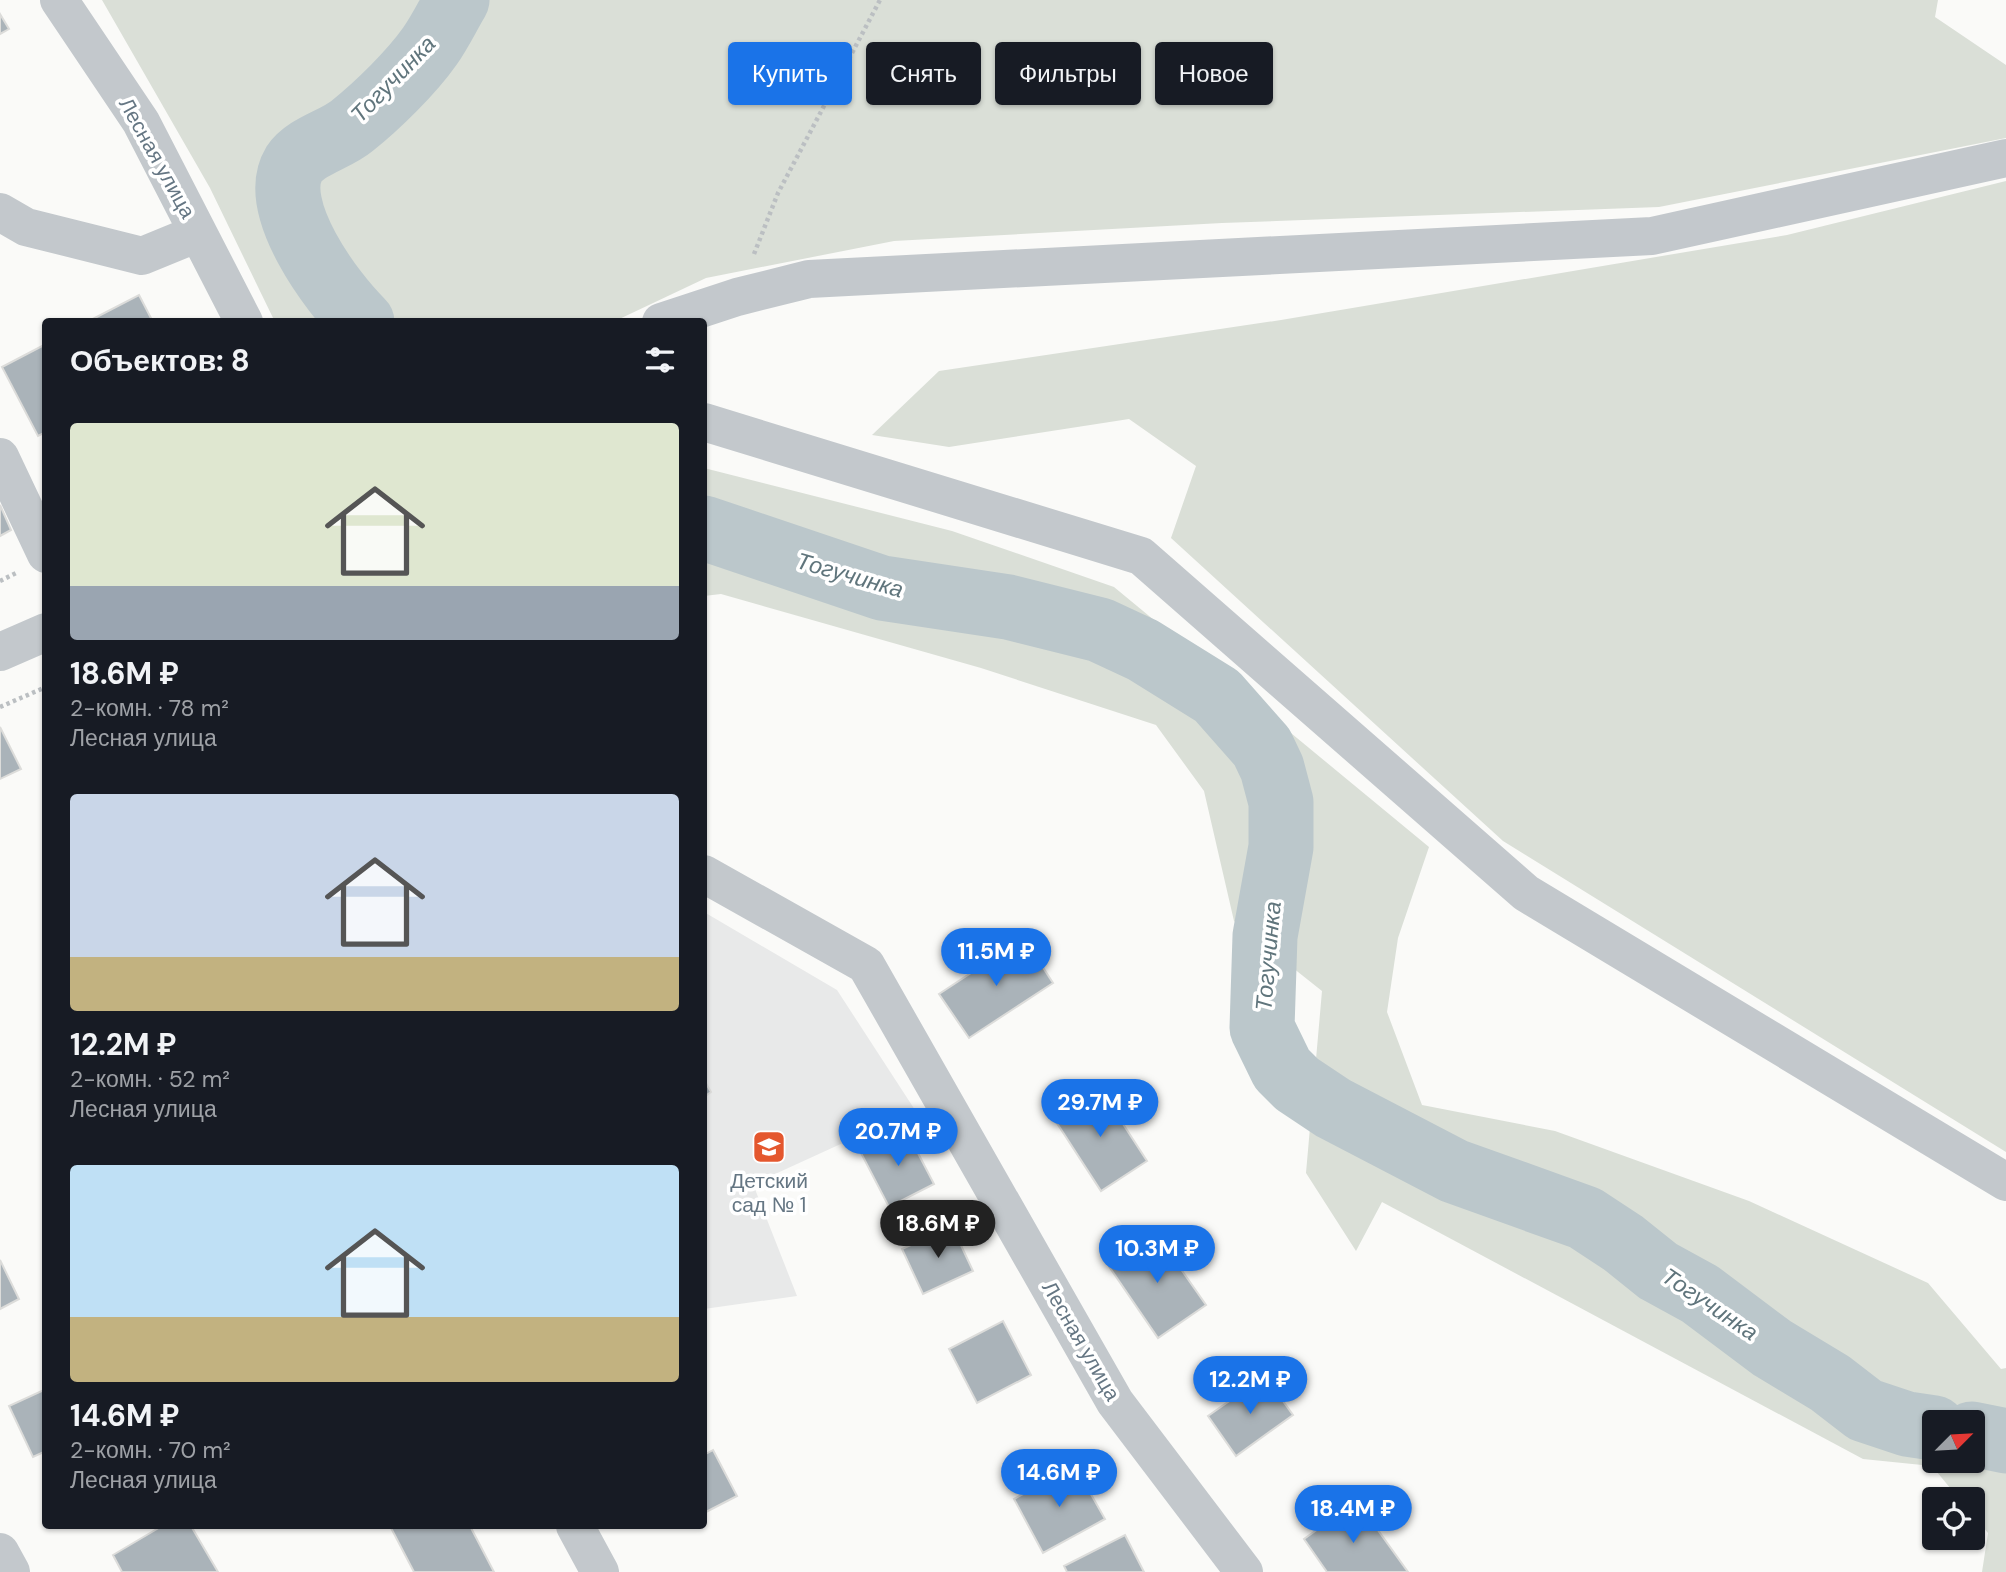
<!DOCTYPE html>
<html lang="ru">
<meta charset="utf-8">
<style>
body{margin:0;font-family:"DM Sans",sans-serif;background:#20242c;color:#f1f3f6;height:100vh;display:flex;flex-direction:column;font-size:26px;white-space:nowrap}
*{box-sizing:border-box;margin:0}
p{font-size:23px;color:#9ea1a6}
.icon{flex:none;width:38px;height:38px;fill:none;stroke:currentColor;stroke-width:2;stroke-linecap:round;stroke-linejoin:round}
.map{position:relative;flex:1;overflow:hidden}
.side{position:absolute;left:42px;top:318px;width:665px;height:1211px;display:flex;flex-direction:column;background:#171b24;border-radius:7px;box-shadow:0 2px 5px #0004}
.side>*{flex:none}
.top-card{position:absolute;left:728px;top:42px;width:665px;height:63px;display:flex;gap:14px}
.needle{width:46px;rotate:66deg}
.controls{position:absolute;left:1922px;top:1410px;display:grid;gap:14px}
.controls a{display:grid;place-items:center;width:63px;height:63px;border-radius:7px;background:#171b24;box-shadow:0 2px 5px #0004;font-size:35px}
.price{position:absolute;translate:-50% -60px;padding:0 16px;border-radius:24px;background:#1a73e8;color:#fff;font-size:23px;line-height:46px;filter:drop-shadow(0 2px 4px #0008)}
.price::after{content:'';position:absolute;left:50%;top:42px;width:21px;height:16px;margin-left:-10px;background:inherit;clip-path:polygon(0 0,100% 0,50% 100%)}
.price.current{background:#222;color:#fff}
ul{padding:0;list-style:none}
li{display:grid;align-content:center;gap:14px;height:371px;padding:0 28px}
li span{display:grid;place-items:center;height:217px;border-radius:7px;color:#555}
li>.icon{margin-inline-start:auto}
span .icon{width:126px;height:126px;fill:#fffc;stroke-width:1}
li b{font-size:30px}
h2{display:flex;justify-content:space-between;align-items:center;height:84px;padding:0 28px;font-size:30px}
.tag{padding:0 24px;border-radius:7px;background:#171b24;box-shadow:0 2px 5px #0004;font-size:24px;line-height:63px}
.tag.current{background:#1a73e8;color:#fff}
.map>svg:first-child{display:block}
</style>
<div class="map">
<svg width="2006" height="1572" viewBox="0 0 2006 1572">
<rect width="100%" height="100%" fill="#fafaf8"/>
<path fill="#e8e9e9" d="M704,912L837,990L915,1110L753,1184L797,1296L704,1309Z"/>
<path fill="#dadfd7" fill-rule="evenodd" d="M102,0H1938L1935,17L2006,65V138L1659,207L1222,223L894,241L706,278L613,322H275L210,188Z
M2006,181V1152L1503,841L1171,538L1196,466L1129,419L949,447L872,435L939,371L1281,320L1787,235Z
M704,468L952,531L1114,587L1429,847L1398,938L1387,1012L1422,1105L1555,1131L1749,1201L1928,1283L2001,1369L2006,1368V1572H1982L1988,1533L1972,1514V1500H1960L1932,1466L1863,1459L1382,1202L1356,1251L1306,1173L1322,991L1234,921L1204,791L1156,725L981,668L721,594L704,596ZM1934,1423H1972V1461H1934Z"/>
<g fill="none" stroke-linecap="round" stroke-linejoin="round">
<path stroke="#bbc7cb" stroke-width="65" d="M362,322C332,293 268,207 294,164C306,146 335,140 352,126C377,106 411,73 430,46C440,32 448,15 457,0
M704,528L882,588L1008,607L1100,630L1143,650L1217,696L1262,747L1272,768L1281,802V847L1265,936L1262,1028L1282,1069L1297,1084L1333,1108L1454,1171L1585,1218L1623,1243L1658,1271L1700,1294L1772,1348L1830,1383L1865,1410L1907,1424L1934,1428
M1972,1434L2006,1441"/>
</g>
<path fill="#aab3b9" stroke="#dcdcda" stroke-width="2" d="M0,14L9,29L0,34Z
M139,295L153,322H87Z
M46,344V432L38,436L2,367Z
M0,505L11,530L0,536Z
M0,727L21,769L0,779Z
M1024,938L1053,983L969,1038L939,994Z
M704,1080L711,1092L704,1097Z
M1099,1087L1147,1161L1101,1191L1053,1117Z
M906,1130L934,1184L889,1207L861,1153Z
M952,1226L973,1271L923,1294L902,1249Z
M1155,1232L1206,1305L1158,1338L1108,1265Z
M0,1260L19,1299L0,1309Z
M1003,1321L1031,1375L977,1403L949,1349Z
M1265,1376L1293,1415L1236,1456L1208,1416Z
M46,1389V1451L33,1457L9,1406Z
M713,1450L737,1496L704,1513V1455Z
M1075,1466L1105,1519L1043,1553L1014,1499Z
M1357,1501L1408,1572H1327L1304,1539Z
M162,1526H191L218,1572H122L113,1555Z
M390,1526H470L494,1572H414Z
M1125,1535L1144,1572H1067L1064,1566Z"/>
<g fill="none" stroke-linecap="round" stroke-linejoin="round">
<path stroke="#bbbfc2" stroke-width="4.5" stroke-dasharray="3.5 3.5" stroke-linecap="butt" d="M754,254L778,193L880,0
M0,581L16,573
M0,707L46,687"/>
<path stroke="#c3c8cc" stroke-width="38" d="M59,0L141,122L244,322
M0,212L26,227L142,256L198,233
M661,322L737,297L809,279L1652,236L2006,158
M704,422L1141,556L1526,893L2006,1182
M0,457L46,554
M0,652L46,632
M704,874L866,965L1115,1402L1244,1572
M575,1526L600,1572
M0,1552L11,1572"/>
</g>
<defs>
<symbol id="school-square" viewBox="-11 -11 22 22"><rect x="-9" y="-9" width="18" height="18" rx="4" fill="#e4572e" stroke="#fff"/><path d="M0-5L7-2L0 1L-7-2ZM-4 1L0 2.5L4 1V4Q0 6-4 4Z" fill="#fff"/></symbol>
</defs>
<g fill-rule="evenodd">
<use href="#school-square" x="750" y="1128" width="38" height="38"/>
</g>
<g text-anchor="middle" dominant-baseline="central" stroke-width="7" stroke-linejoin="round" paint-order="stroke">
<g font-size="21" fill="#657683" stroke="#fff">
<text transform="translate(157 158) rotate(61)">Лесная улица</text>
<text transform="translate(1081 1341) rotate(60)">Лесная улица</text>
</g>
<g font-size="21" fill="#657683" stroke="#fff">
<text x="769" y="1181">Детский<tspan x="769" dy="24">сад № 1</tspan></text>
</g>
<g font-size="23" font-style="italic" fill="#60757c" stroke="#fff">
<text transform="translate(393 79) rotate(-46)">Тогучинка</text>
<text transform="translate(850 575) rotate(16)">Тогучинка</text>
<text transform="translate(1268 956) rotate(-85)">Тогучинка</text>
<text transform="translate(1710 1304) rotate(34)">Тогучинка</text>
</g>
</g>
</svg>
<div class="controls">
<a><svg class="needle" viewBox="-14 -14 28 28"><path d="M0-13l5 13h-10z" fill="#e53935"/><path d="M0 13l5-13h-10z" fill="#9ea1a6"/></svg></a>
<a><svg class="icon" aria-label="locate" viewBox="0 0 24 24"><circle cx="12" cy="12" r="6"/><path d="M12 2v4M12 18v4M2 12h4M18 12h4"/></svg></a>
</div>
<b class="price" style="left:996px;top:988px">11.5M ₽</b>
<b class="price" style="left:1100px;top:1139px">29.7M ₽</b>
<b class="price" style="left:898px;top:1168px">20.7M ₽</b>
<b class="price current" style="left:938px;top:1260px">18.6M ₽</b>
<b class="price" style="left:1157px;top:1285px">10.3M ₽</b>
<b class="price" style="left:1250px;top:1416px">12.2M ₽</b>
<b class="price" style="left:1059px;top:1509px">14.6M ₽</b>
<b class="price" style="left:1353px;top:1545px">18.4M ₽</b>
<div class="top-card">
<a class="tag current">Купить</a>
<a class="tag">Снять</a>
<a class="tag">Фильтры</a>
<a class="tag">Новое</a>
</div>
<section class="side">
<h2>Объектов: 8<svg class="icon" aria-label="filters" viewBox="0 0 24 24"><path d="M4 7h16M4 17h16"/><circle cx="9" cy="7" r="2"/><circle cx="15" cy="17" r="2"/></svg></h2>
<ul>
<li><span style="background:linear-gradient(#dfe7d0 75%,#9aa5b1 0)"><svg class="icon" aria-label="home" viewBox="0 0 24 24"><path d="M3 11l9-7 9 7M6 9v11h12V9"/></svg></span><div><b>18.6M ₽</b><p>2-комн. · 78 m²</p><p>Лесная улица</p></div></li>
<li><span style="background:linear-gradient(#c9d6e8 75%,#c2b280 0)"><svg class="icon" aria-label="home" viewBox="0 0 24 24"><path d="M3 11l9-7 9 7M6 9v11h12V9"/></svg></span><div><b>12.2M ₽</b><p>2-комн. · 52 m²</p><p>Лесная улица</p></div></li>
<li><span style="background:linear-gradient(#bfe0f5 70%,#c2b280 0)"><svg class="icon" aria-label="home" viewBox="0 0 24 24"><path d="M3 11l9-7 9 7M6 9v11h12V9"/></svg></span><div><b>14.6M ₽</b><p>2-комн. · 70 m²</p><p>Лесная улица</p></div></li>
</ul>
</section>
</div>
